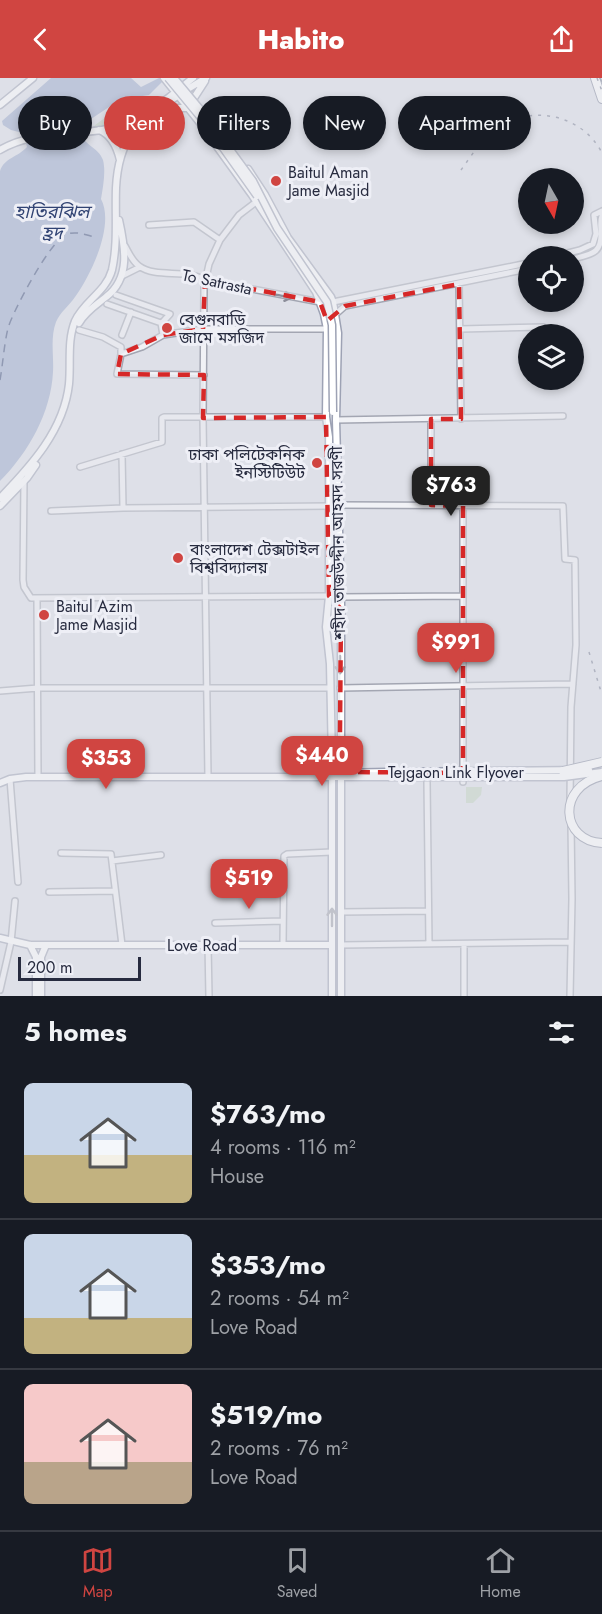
<!DOCTYPE html>
<meta charset="utf-8">
<style>
body{margin:0;font-family:Jost,"Noto Sans Bengali",sans-serif;background:#242831;color:#f1f3f6;height:100vh;display:flex;flex-direction:column;font-size:22px;white-space:nowrap}
*{box-sizing:border-box;margin:0}
p{font-size:20px;color:#9ea1a6}
.icon{flex:none;width:33px;height:33px;fill:none;stroke:currentColor;stroke-width:2;stroke-linecap:round;stroke-linejoin:round}
.map{position:relative;height:918px;overflow:hidden}
.side{display:flex;flex-direction:column;background:#171b24;flex:1}
.side>*{flex:none}
.top-card{position:absolute;left:18px;top:18px;width:567px;height:54px;display:flex;gap:12px}
.needle{width:39px;rotate:171deg}
.tools{position:absolute;left:518px;top:90px;display:grid;gap:12px}
.tools a{display:grid;place-items:center;width:66px;height:66px;border-radius:50%;background:#171b24;box-shadow:0 3px 9px #0003;font-size:30px}
.scale{position:absolute;left:18px;bottom:15px;width:123px;box-sizing:border-box;padding-left:6px;border:3px solid #272b3f;border-top:0;font-size:16px;line-height:21px;white-space:nowrap;color:#272b3f;-webkit-text-stroke:4px #eeeff6;paint-order:stroke}
.price{position:absolute;translate:-50% -51px;padding:0 14px;border-radius:12px;background:#d04541;color:#fff;font-size:20px;line-height:39px;filter:drop-shadow(0 2px 3px #0008)}
.price::after{content:'';position:absolute;left:50%;top:36px;width:18px;height:14px;margin-left:-9px;background:inherit;clip-path:polygon(0 0,100% 0,50% 100%)}
.price.selected{background:#222;color:#fff}
ul{padding:0;list-style:none}
li{display:flex;align-items:center;gap:18px;height:150px;padding:0 24px}
li+li{border-top:2px solid #363941}
li span{display:grid;place-items:center;flex:none;width:168px;height:120px;border-radius:9px;color:#555}
li>.icon{margin-inline-start:auto}
span .icon{width:72px;height:72px;fill:#fffc;stroke-width:1}
li b{font-size:26px}
h2{display:flex;justify-content:space-between;align-items:center;height:72px;padding:0 24px;font-size:26px}
.tag{padding:0 21px;border-radius:27px;background:#171b24;box-shadow:0 3px 9px #0003;font-size:21px;line-height:54px}
.tag.selected{background:#d04541;color:#fff}
header{display:flex;justify-content:space-between;align-items:center;height:78px;padding:0 24px;background:#d04541;color:#fff;font-size:27px;font-weight:800}
.menu{display:flex;justify-content:space-around;align-items:center;height:84px;border-top:2px solid #363941;background:#171b24;font-size:16px;color:#9ea1a6}
.menu a{display:grid;justify-items:center;gap:3px}
.menu .selected{color:#d04541}
.map>svg:first-child{display:block}
</style>
<header><svg class="icon" aria-label="back" viewBox="0 0 24 24"><path d="M15 5l-7 7 7 7"/></svg>Habito<svg class="icon" aria-label="share" viewBox="0 0 24 24"><path d="M12 15V3M7 8l5-5 5 5M5 13v7h14v-7"/></svg></header>
<div class="map">
<svg width="602" height="918" viewBox="0 0 602 918">
<rect width="100%" height="100%" fill="#dee0e8"/>
<path fill="#c0d2bf" d="M155,26L125,44L92,50C110,33 132,28 155,26Z
M466,709H482L481,717L473,725H466Z"/>
<path fill="#98a7c9" d="M51,0H131L141,9L159,0H166L149,17L130,20L112,27L82,47C75,65 98,67 103,82C106,94 103,109 101,121C115,147 91,197 75,219C69,228 60,234 56,244C50,260 54,278 53,294C51,334 29,374 0,403V93C4,80 18,79 27,69L23,55L11,52L3,47L2,43Z"/>
<g fill="none" stroke-linecap="round" stroke-linejoin="round">
<path stroke="#314373" stroke-width="1.5" stroke-dasharray="8 6" stroke-linecap="butt" d="M0,302C3,285 4,267 8,250C13,233 51,161 67,156C77,153 86,157 95,159"/>
<defs>
<path id="minor" d="M149,147L194,144L220,162
M125,168C129,175 132,183 139,188C157,201 185,190 205,202L320,224
M556,178L580,172L593,166L596,156L594,137L602,133
M573,181C592,176 602,176 601,153C601,147 600,143 602,138
M122,198L140,189
M459,205L461,341
M116,217L170,236L161,246
M333,224L528,185
M107,226L161,245L163,257
M337,235L345,228L528,191
M461,251L543,249
M79,252L103,259L121,269V276
M122,257L131,234
M204,297L117,296L121,276L142,269L163,257L203,251H327
M336,342L563,338
M122,376L123,430
M80,389L162,364V340L164,339H326
M24,403L23,502L24,509L31,520L329,518
M338,427L563,428L565,481L575,482L576,567L571,629L570,724
M431,427V341
M51,433L123,430L329,428
M341,519L463,518
M37,521L38,699
M340,610L573,606
M0,613L38,610H330
M208,699L203,340L204,209L209,186L220,162L239,137L256,124
M10,701L18,804
M427,704L429,866
M463,704V428
M61,775L111,776L122,867
M112,783L161,777
M49,814L115,813
M341,834L428,833
M215,845L283,843
M283,866L284,778L287,776L332,774
M464,866V918
M208,867L209,918
M341,867L571,864
M0,912L11,864L15,823
M570,918L572,821L571,746"/>
<path id="major" d="M164,0L200,45L252,117L316,214L324,236L327,251L326,339L329,359V518L326,549L330,586L332,684V918
M194,20L205,3
M0,27L33,0
M99,52C112,57 117,69 120,82
M133,60L171,30H187
M0,72C36,50 84,60 123,47C150,38 171,17 193,0
M248,91L265,117L288,160L331,219L333,224H331
M324,224H333L338,255L336,342L341,526V918
M79,245C85,234 96,227 106,219C131,200 125,169 119,142
M0,420C31,388 64,352 69,306C71,285 67,263 75,243C84,223 106,214 112,192C118,165 115,137 116,110C117,90 121,70 133,54C145,38 187,11 206,0
M0,428L27,400L36,387
M343,676L344,685L354,694
M337,695L388,694
M0,705L10,701L26,699H388
M0,860L30,867H332
M30,867L36,879V918
M41,918V879L46,867"/>
<path id="highway" d="M595,0L602,21"/>
</defs>
<use href="#minor" stroke="#a3a6b2" stroke-width="8"/>
<use href="#major" stroke="#9da2b4" stroke-width="9"/>
<use href="#highway" stroke="#858b9f" stroke-width="10"/>
<use href="#minor" stroke="#f1f2f6" stroke-width="5"/>
<use href="#major" stroke="#fff" stroke-width="6"/>
<use href="#highway" stroke="#fff" stroke-width="8"/>
<path stroke="#777d92" stroke-width="1.5" d="M600,0L602,4"/>
<path stroke="#777d92" stroke-width="1.5" stroke-dasharray="3 6" stroke-linecap="butt" d="M597,0L602,13
M461,92C472,77 482,60 498,50C532,26 583,37 602,75
M589,574L602,617"/>
<defs>
<path id="major-bridge" d="M168,0L206,46L257,118
M174,0L204,36L253,103L277,150L327,224L332,247L333,334
M388,694L589,692
M388,699H564L602,694"/>
<path id="highway-bridge" d="M563,693L602,684
M602,698C556,709 561,763 602,765"/>
</defs>
<use href="#major-bridge" stroke="#9da2b4" stroke-width="9" stroke-linecap="butt"/>
<use href="#highway-bridge" stroke="#858b9f" stroke-width="10" stroke-linecap="butt"/>
<use href="#major-bridge" stroke="#fff" stroke-width="6"/>
<use href="#highway-bridge" stroke="#fff" stroke-width="8"/>
</g>
<defs><path id="oneway-shaft" d="M-6 0H5M1.5-3L5.5 0L1.5 3" fill="none" stroke-width="1.6" stroke-linecap="round" stroke-linejoin="round" transform="scale(1.5)"/></defs>
<use stroke="#8c8e9a" href="#oneway-shaft" transform="translate(283 218) rotate(11)"/>
<g stroke="#9ea0a9">
<use href="#oneway-shaft" transform="translate(340 587) rotate(90)"/>
<use href="#oneway-shaft" transform="translate(332 839) rotate(-90)"/>
</g>
<path d="M0 0H602V918H0ZM205,202L320,224L327,243L345,228L459,206L461,341H431V427L463,428V695L356,694L344,685L340,655L341,531L329,518L326,339L203,340L204,297L117,296L121,276L163,257L203,251Z" fill="#dee0e8" fill-opacity=".55" fill-rule="evenodd"/>
<path fill="none" stroke="#d62828" stroke-width="4.5" stroke-dasharray="12 8" stroke-linejoin="round" d="M205,202L320,224L327,243L345,228L459,206L461,341H431V427L463,428V695L356,694L344,685L340,655L341,531L329,518L326,339L203,340L204,297L117,296L121,276L163,257L203,251Z"/>
<g fill="#d04541" stroke="#eeeff6" stroke-width="2">
<circle cx="276" cy="103" r="6"/>
<circle cx="167" cy="250" r="6"/>
<circle cx="317" cy="385" r="6"/>
<circle cx="178" cy="480" r="6"/>
<circle cx="44" cy="537" r="6"/>
</g>
<g text-anchor="middle" dominant-baseline="central" stroke-width="6" stroke-linejoin="round" paint-order="stroke">
<g font-size="16" fill="#272b3f" stroke="#eeeff6" text-anchor="start">
<text x="288" y="94">Baitul Aman<tspan x="288" dy="18">Jame Masjid</tspan></text>
<text x="179" y="241">বেগুনবাড়ি<tspan x="179" dy="18">জামে মসজিদ</tspan></text>
<text x="305" y="376" text-anchor="end">ঢাকা পলিটেকনিক<tspan x="305" dy="18">ইনস্টিটিউট</tspan></text>
<text x="190" y="471">বাংলাদেশ টেক্সটাইল<tspan x="190" dy="18">বিশ্ববিদ্যালয়</tspan></text>
<text x="56" y="528">Baitul Azim<tspan x="56" dy="18">Jame Masjid</tspan></text>
</g>
<g font-size="16" fill="#272b3f" stroke="#eeeff6">
<text transform="translate(217 204) rotate(12)">To Satrasta</text>
<text transform="translate(338 465) rotate(-91)">শহীদ তাজউদ্দীন আহমদ সরণী</text>
<text x="456" y="694">Tejgaon Link Flyover</text>
<text x="202" y="867">Love Road</text>
</g>
<g font-size="18" font-style="italic" fill="#314373" stroke="#eeeff6">
<text x="52" y="134">হাতিরঝিল<tspan x="52" dy="21">হ্রদ</tspan></text>
</g>
</g>
</svg>
<div class="tools">
<a><svg class="needle" viewBox="-14 -14 28 28"><path d="M0-13l5 13h-10z" fill="#e53935"/><path d="M0 13l5-13h-10z" fill="#9ea1a6"/></svg></a>
<a><svg class="icon" aria-label="locate" viewBox="0 0 24 24"><circle cx="12" cy="12" r="6"/><path d="M12 2v4M12 18v4M2 12h4M18 12h4"/></svg></a>
<a><svg class="icon" aria-label="layers" viewBox="0 0 24 24"><path d="M12 4l9 5-9 5-9-5zM3 14l9 5 9-5"/></svg></a>
</div>
<div class="scale">200 m</div>
<b class="price selected" style="left:451px;top:439px">$763</b>
<b class="price" style="left:456px;top:596px">$991</b>
<b class="price" style="left:322px;top:709px">$440</b>
<b class="price" style="left:106px;top:712px">$353</b>
<b class="price" style="left:249px;top:832px">$519</b>
<div class="top-card">
<a class="tag">Buy</a>
<a class="tag selected">Rent</a>
<a class="tag">Filters</a>
<a class="tag">New</a>
<a class="tag">Apartment</a>
</div>
</div>
<section class="side">
<h2>5 homes<svg class="icon" aria-label="filters" viewBox="0 0 24 24"><path d="M4 7h16M4 17h16"/><circle cx="9" cy="7" r="2"/><circle cx="15" cy="17" r="2"/></svg></h2>
<ul>
<li><span style="background:linear-gradient(#c9d6e8 60%,#c2b280 0)"><svg class="icon" aria-label="home" viewBox="0 0 24 24"><path d="M3 11l9-7 9 7M6 9v11h12V9"/></svg></span><div><b>$763/mo</b><p>4 rooms · 116 m²</p><p>House</p></div></li>
<li><span style="background:linear-gradient(#c9d6e8 70%,#c2b280 0)"><svg class="icon" aria-label="home" viewBox="0 0 24 24"><path d="M3 11l9-7 9 7M6 9v11h12V9"/></svg></span><div><b>$353/mo</b><p>2 rooms · 54 m²</p><p>Love Road</p></div></li>
<li><span style="background:linear-gradient(#f6c9c9 65%,#b9a48a 0)"><svg class="icon" aria-label="home" viewBox="0 0 24 24"><path d="M3 11l9-7 9 7M6 9v11h12V9"/></svg></span><div><b>$519/mo</b><p>2 rooms · 76 m²</p><p>Love Road</p></div></li>
</ul>
</section>
<nav class="menu">
<a class="selected"><svg class="icon" aria-label="map" viewBox="0 0 24 24"><path d="M3 6l6-2 6 2 6-2v14l-6 2-6-2-6 2zM9 4v14M15 6v14"/></svg>Map</a>
<a><svg class="icon" aria-label="saved" viewBox="0 0 24 24"><path d="M7 4h10v16l-5-4-5 4z"/></svg>Saved</a>
<a><svg class="icon" aria-label="home" viewBox="0 0 24 24"><path d="M3 11l9-7 9 7M6 9v11h12V9"/></svg>Home</a>
</nav>
